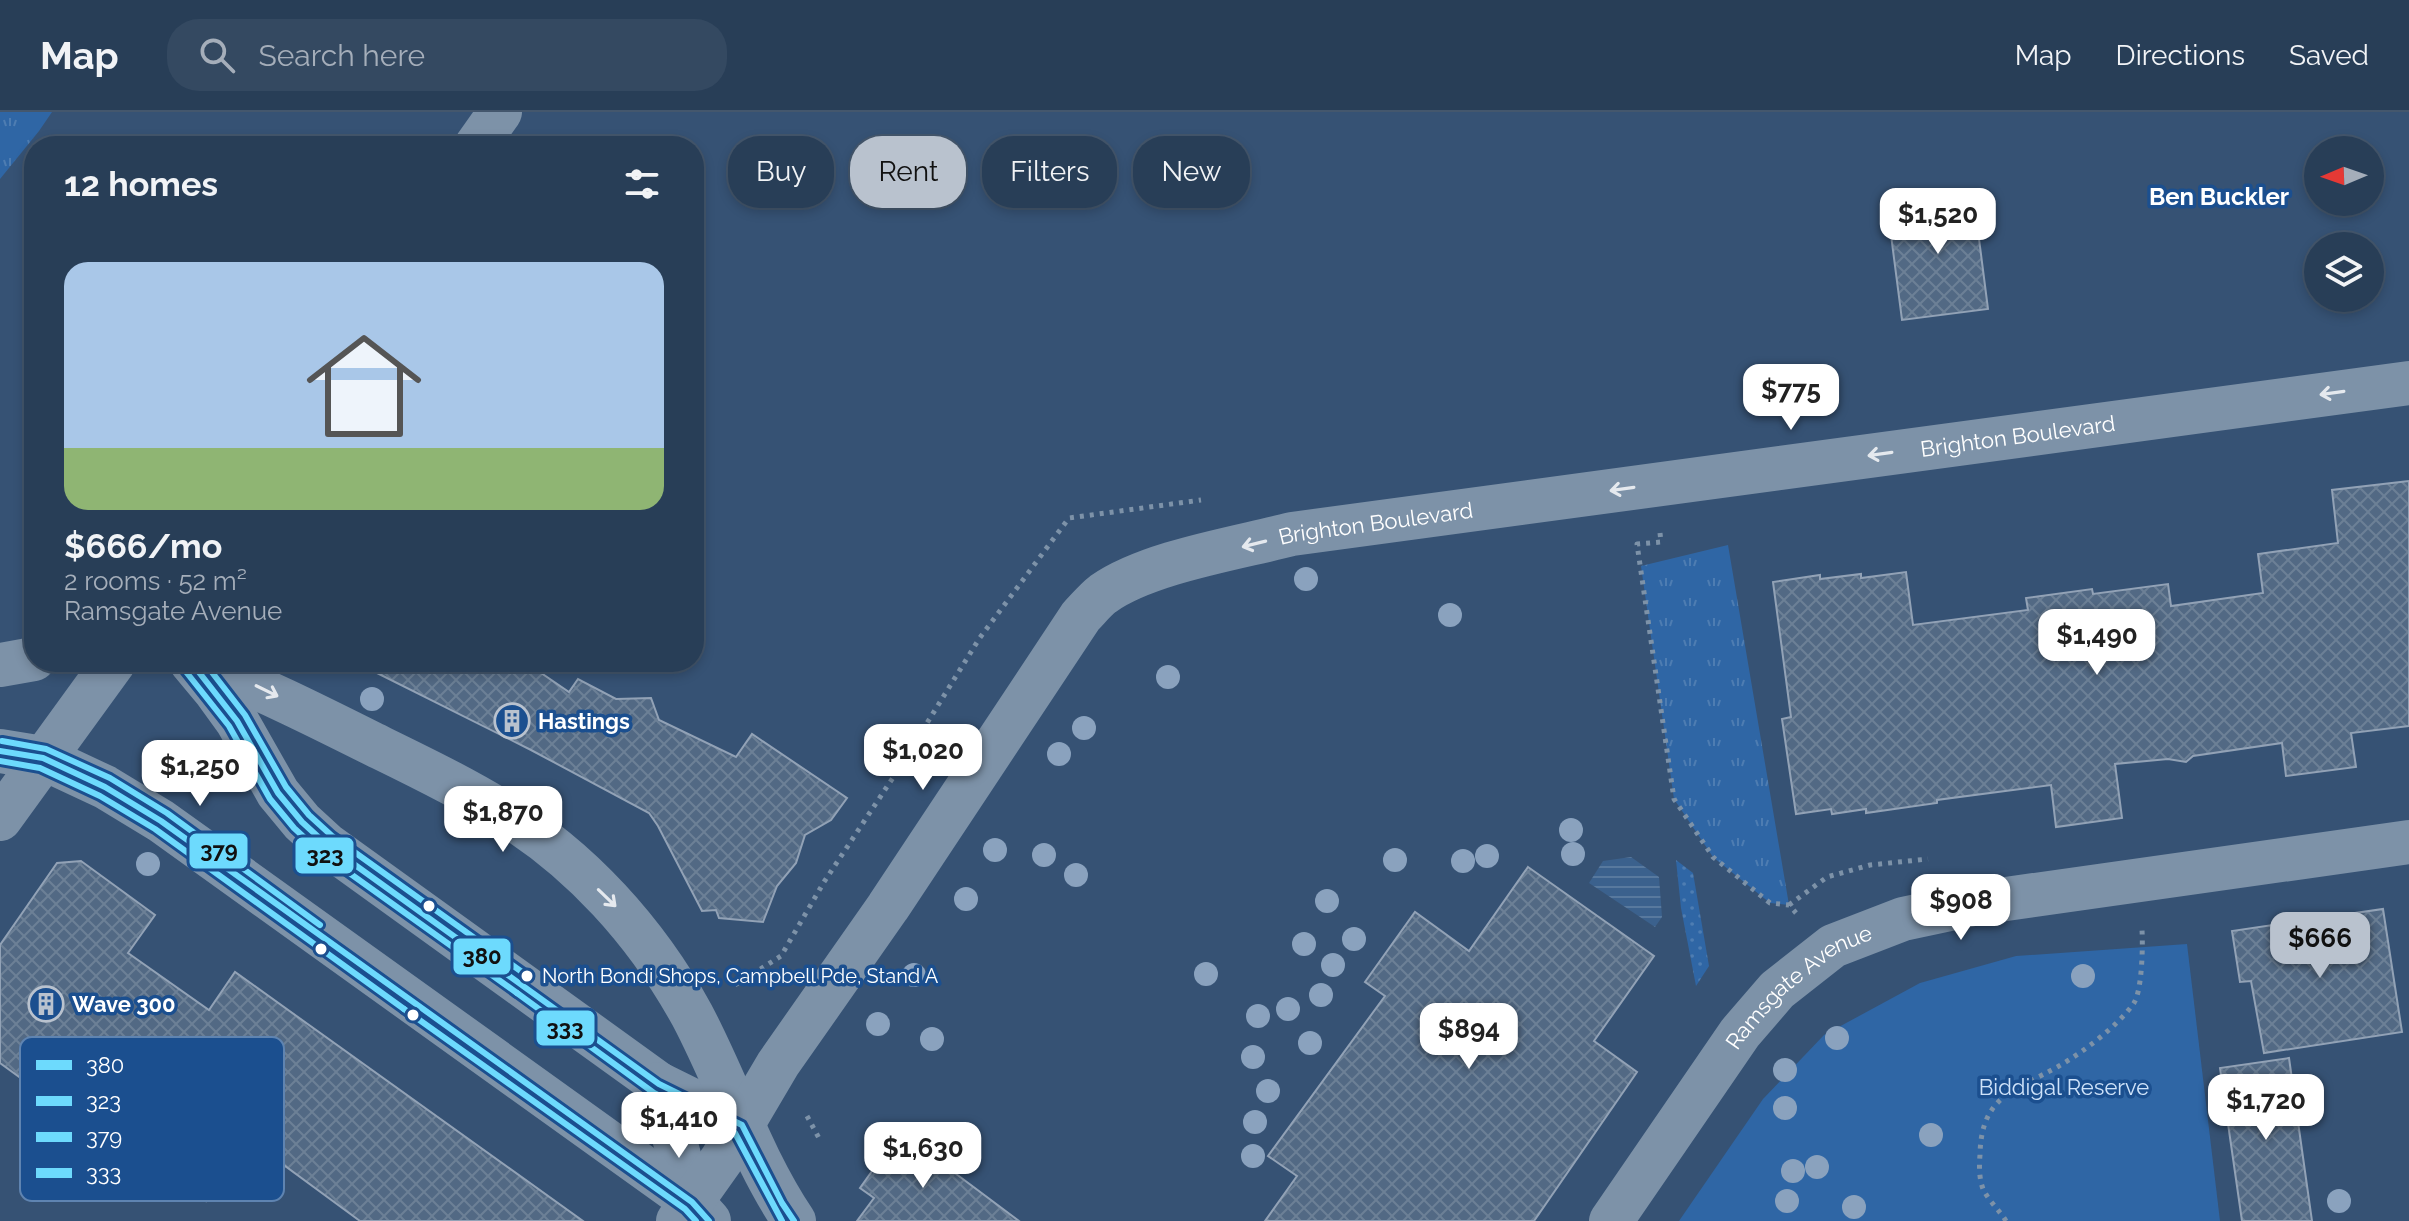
<!DOCTYPE html>
<meta charset="utf-8">
<style>
body{margin:0;font-family:Raleway,sans-serif;background:#344961;color:#f1f3f6;height:100vh;display:flex;flex-direction:column;font-size:30px;white-space:nowrap}
*{box-sizing:border-box;margin:0}
p{font-size:26px;color:#a5aeba}
.icon{flex:none;width:44px;height:44px;fill:none;stroke:currentColor;stroke-width:2;stroke-linecap:round;stroke-linejoin:round}
.map{position:relative;flex:1;overflow:hidden}
.sheet{position:absolute;left:24px;top:24px;width:680px;height:536px;display:flex;flex-direction:column;background:#283e57;border-radius:32px;box-shadow:0 4px 12px #0003,0 0 0 2px #44576d}
.sheet>*{flex:none}
.hud{position:absolute;left:728px;top:24px;width:760px;height:72px;display:flex;gap:16px}
.needle{width:52px;rotate:268deg}
.tools{position:absolute;left:2304px;top:24px;display:grid;gap:16px}
.tools a{display:grid;place-items:center;width:80px;height:80px;border-radius:50%;background:#283e57;box-shadow:0 4px 12px #0003,0 0 0 2px #44576d;font-size:40px}
.price{position:absolute;translate:-50% -68px;padding:0 18px;border-radius:16px;background:#fff;color:#222;font-size:26px;line-height:52px;filter:drop-shadow(0 2px 4px #0008)}
.price::after{content:'';position:absolute;left:50%;top:48px;width:24px;height:18px;margin-left:-12px;background:inherit;clip-path:polygon(0 0,100% 0,50% 100%)}
.price.current{background:#b9c2ce;color:#111}
ul{padding:0;list-style:none}
li{display:grid;align-content:center;gap:16px;height:424px;padding:0 40px}
li+li{border-top:2px solid #44576d}
li span{display:grid;place-items:center;height:248px;border-radius:24px;color:#555}
li>.icon{margin-inline-start:auto}
span .icon{width:144px;height:144px;fill:#fffc;stroke-width:1}
li b{font-size:34px}
h2{display:flex;justify-content:space-between;align-items:center;height:96px;padding:0 40px;font-size:34px}
.tag{padding:0 28px;border-radius:32px;background:#283e57;box-shadow:0 4px 12px #0003,0 0 0 2px #44576d;font-size:28px;line-height:72px}
.tag.current{background:#b9c2ce;color:#111}
header{display:flex;align-items:center;gap:48px;box-sizing:border-box;height:112px;padding:0 40px;background:#283e57;border-bottom:2px solid #44576d}
header strong{font-size:38px}
nav{display:flex;gap:44px;margin-inline-start:auto;font-size:28px}
.search{width:560px;height:72px;background:#344961;display:flex;align-items:center;gap:20px;box-sizing:border-box;padding:0 28px;border-radius:32px;color:#a5aeba;font-size:30px}
.map>svg:first-child{display:block}
</style>
<header>
<strong>Map</strong>
<div class="search"><svg class="icon" aria-label="search" viewBox="0 0 24 24"><circle cx="10" cy="10" r="6"/><path d="M15 15l6 6"/></svg>Search here</div>
<nav><a>Map</a><a>Directions</a><a>Saved</a></nav>
</header>
<div class="map">
<svg width="2409" height="1109" viewBox="0 0 2409 1109">
<defs>
<pattern id="grass-tufts" width="24" height="20" patternUnits="userSpaceOnUse" patternTransform="scale(2)"><rect width="24" height="20" fill="#2f66a5"/><path d="M3 7l-1-3M5 7V3M7 7l1-3M15 17l-1-3M17 17v-4M19 17l1-3" fill="none" stroke="#4e7db2"/></pattern>
<pattern id="garden-dots" width="8" height="8" patternUnits="userSpaceOnUse" patternTransform="scale(2)"><rect width="8" height="8" fill="#2f66a5"/><path d="M2 2h.1M6 6h.1" fill="none" stroke="#4e7db2" stroke-width="1.8" stroke-linecap="round"/></pattern>
<pattern id="water-rules" width="6" height="5" patternUnits="userSpaceOnUse" patternTransform="scale(2)"><rect width="6" height="5" fill="#3b618d"/><path d="M0 2.5h6" fill="none" stroke="#58799e"/></pattern>
<pattern id="building-cross-hatch" width="8" height="8" patternUnits="userSpaceOnUse" patternTransform="scale(2)"><rect width="8" height="8" fill="#526984"/><path d="M0 0l8 8M0 8l8-8" fill="none" stroke="#6c8096"/></pattern>
</defs>
<rect width="100%" height="100%" fill="#365274"/>
<path fill="url(#grass-tufts)" d="M0,0H52L39,19L0,67Z
M1728,433L1789,793L1770,791L1713,745L1674,687L1641,454Z"/>
<path fill="#2f66a5" d="M2187,832L2220,1109H1679L1763,987L1824,923L1920,871L2016,844Z"/>
<path fill="url(#garden-dots)" d="M1676,748L1693,761L1709,854L1696,874L1681,796Z"/>
<path fill="url(#water-rules)" d="M1631,745L1659,765L1662,805L1655,815L1589,771L1603,749Z"/>
<path fill="url(#building-cross-hatch)" stroke="#92a2b6" stroke-width="2" d="M1973,80L1988,197L1902,208L1887,92Z
M2409,369V614L2351,621L2356,655L2286,664L2282,631L2193,644L2186,650L2168,647L2115,652L2122,706L2056,715L2051,673L1937,688V691L1866,701V697L1832,702L1831,697L1796,702L1782,607L1791,605L1773,470L1820,463V467L1861,462V466L1906,460L1913,513L2028,498L2026,486L2092,477L2093,482L2168,472L2171,494L2263,481L2258,442L2338,431L2332,378Z
M355,550H525L569,580L578,567L616,587L651,586L659,608L736,645L752,622L847,686L831,708L805,723L796,751L777,774L763,810L719,806L716,798L702,799L658,714L649,701L531,638Z
M81,749L155,803L128,841L209,898L235,860L583,1109H360L285,1054L267,1081L230,1054L206,1089L106,1021L100,1030L45,991L48,986L0,951V833L57,751Z
M1528,755L1654,844L1594,929L1637,960L1534,1109H1265L1297,1064L1268,1044L1385,884L1365,870L1415,800L1469,839Z
M2383,797L2402,920L2264,941L2251,869L2240,870L2232,819Z
M2289,946L2312,1109H2242L2220,956Z
M900,1020L1019,1109H857L874,1086L860,1076Z"/>
<g fill="none" stroke-linecap="round" stroke-linejoin="round">
<path stroke="#7d92a8" stroke-width="5" stroke-dasharray="4 6" stroke-linecap="butt" d="M1660,421L1661,430L1637,432L1674,687L1713,745L1770,791L1789,793L1796,801
M1789,793L1827,765L1870,753L1928,747
M735,873L781,844L824,770L898,658L979,527L1069,406L1201,388
M807,1004L820,1028
M2006,1109C2000,1099 1990,1090 1984,1079C1979,1069 1979,1054 1980,1043C1981,983 2015,979 2059,954C2082,941 2119,913 2134,891C2142,878 2143,835 2142,818"/>
<g stroke="#7d92a8" stroke-width="44">
<path d="M476,34L500,0"/>
<path d="M191,550L216,580L237,609L278,681L302,710L326,732L659,972L742,1013"/>
<path d="M195,550C255,573 313,602 371,631C414,652 458,673 499,698C580,746 647,821 692,903C728,971 751,1045 794,1109"/>
<path d="M0,553L34,547"/>
<path d="M0,639L43,646L105,675L161,709L692,1090L709,1109"/>
<path d="M0,707L114,550"/>
<path d="M659,972L692,1090"/>
<path id="s1" d="M678,1109L722,1047L778,952L888,795L1081,504C1088,497 1095,488 1103,482C1148,450 1238,436 1292,422L2409,271"/>
<path id="s2" d="M1611,1109L1740,921L1777,878L1833,834L1903,807L1978,791L2409,730"/>
</g>
<defs>
<path id="bus-1" d="M191,550L237,609L278,681L302,710L326,732L659,972L742,1013L782,1091L794,1109
M0,639L43,646L105,675L161,709L692,1090L709,1109"/>
<path id="bus-2" d="M183,556L229,614L270,687L294,716L320,740L517,881
M0,649L40,656L100,684L155,717L404,897"/>
<path id="bus-3" d="M204,550L245,603L286,675L309,703L332,724L529,865
M2,629L46,637L110,666L167,701L320,813"/>
<path id="bus-4" d="M517,881L654,981L735,1021L782,1109
M404,897L685,1097L696,1109"/>
</defs>
<use href="#bus-1" stroke="#1b4f8f" stroke-width="12"/>
<use href="#bus-2" stroke="#1b4f8f" stroke-width="12"/>
<use href="#bus-3" stroke="#1b4f8f" stroke-width="12"/>
<use href="#bus-4" stroke="#1b4f8f" stroke-width="12"/>
<use href="#bus-1" stroke="#6ddafd" stroke-width="6"/>
<use href="#bus-2" stroke="#6ddafd" stroke-width="6"/>
<use href="#bus-3" stroke="#6ddafd" stroke-width="6"/>
<use href="#bus-4" stroke="#6ddafd" stroke-width="6"/>
</g>
<g fill="#8aa2be">
<circle cx="1306" cy="467" r="12"/>
<circle cx="1450" cy="503" r="12"/>
<circle cx="1168" cy="565" r="12"/>
<circle cx="372" cy="587" r="12"/>
<circle cx="1084" cy="616" r="12"/>
<circle cx="1059" cy="642" r="12"/>
<circle cx="1571" cy="718" r="12"/>
<circle cx="995" cy="738" r="12"/>
<circle cx="1573" cy="742" r="12"/>
<circle cx="1044" cy="743" r="12"/>
<circle cx="1487" cy="744" r="12"/>
<circle cx="1395" cy="748" r="12"/>
<circle cx="1463" cy="749" r="12"/>
<circle cx="148" cy="752" r="12"/>
<circle cx="1076" cy="763" r="12"/>
<circle cx="966" cy="787" r="12"/>
<circle cx="1327" cy="789" r="12"/>
<circle cx="1354" cy="827" r="12"/>
<circle cx="1304" cy="832" r="12"/>
<circle cx="1333" cy="853" r="12"/>
<circle cx="1206" cy="862" r="12"/>
<circle cx="914" cy="863" r="12"/>
<circle cx="2083" cy="864" r="12"/>
<circle cx="1321" cy="883" r="12"/>
<circle cx="1288" cy="897" r="12"/>
<circle cx="1258" cy="904" r="12"/>
<circle cx="878" cy="912" r="12"/>
<circle cx="1837" cy="926" r="12"/>
<circle cx="932" cy="927" r="12"/>
<circle cx="1310" cy="931" r="12"/>
<circle cx="1253" cy="945" r="12"/>
<circle cx="1785" cy="958" r="12"/>
<circle cx="1268" cy="979" r="12"/>
<circle cx="1785" cy="996" r="12"/>
<circle cx="1255" cy="1010" r="12"/>
<circle cx="1931" cy="1023" r="12"/>
<circle cx="1253" cy="1044" r="12"/>
<circle cx="1817" cy="1055" r="12"/>
<circle cx="1793" cy="1059" r="12"/>
<circle cx="1787" cy="1089" r="12"/>
<circle cx="2339" cy="1089" r="12"/>
<circle cx="1854" cy="1095" r="12"/>
</g>
<defs><path id="oneway-shaft" d="M-6 0H5M1.5-3L5.5 0L1.5 3" fill="none" stroke-width="1.6" stroke-linecap="round" stroke-linejoin="round" transform="scale(2)"/></defs>
<g stroke="#e5e9ee">
<use href="#oneway-shaft" transform="translate(2332 281) rotate(172)"/>
<use href="#oneway-shaft" transform="translate(1880 342) rotate(172)"/>
<use href="#oneway-shaft" transform="translate(1622 377) rotate(172)"/>
<use href="#oneway-shaft" transform="translate(1254 432) rotate(166)"/>
<use href="#oneway-shaft" transform="translate(267 579) rotate(26)"/>
<use href="#oneway-shaft" transform="translate(607 786) rotate(44)"/>
</g>
<defs>
<symbol id="building-ring" viewBox="-11 -11 22 22"><circle r="9.5" fill="#1b4f8f" stroke="#b9c2ce" stroke-width="1.5"/><path d="M-4-6H4V6H1V3H-1V6H-4ZM-2.5-4.3h1.7v1.8h-1.7ZM.8-4.3h1.7v1.8H.8ZM-2.5-1h1.7V.8h-1.7ZM.8-1h1.7V.8H.8Z" fill="#b9c2ce"/></symbol>
</defs>
<g fill-rule="evenodd">
<use href="#building-ring" x="492" y="589" width="40" height="40"/>
<use href="#building-ring" x="26" y="872" width="40" height="40"/>
</g>
<g fill="#fff" stroke="#1b4f8f" stroke-width="3">
<circle cx="429" cy="794" r="7"/>
<circle cx="321" cy="837" r="7"/>
<circle cx="527" cy="864" r="7"/>
<circle cx="413" cy="903" r="7"/>
</g>
<g text-anchor="middle" dominant-baseline="central" stroke-width="7" stroke-linejoin="round" paint-order="stroke">
<g font-size="20" fill="#fff" stroke="#1b4f8f" text-anchor="start">
<text x="542" y="864">North Bondi Shops, Campbell Pde, Stand A</text>
</g>
<g font-size="22" fill="#fff" stroke="#1b4f8f">
<text stroke="none"><textPath href="#s1" startOffset="1690">Brighton Boulevard</textPath></text>
<text stroke="none"><textPath href="#s1" startOffset="1042">Brighton Boulevard</textPath></text>
<text stroke="none"><textPath href="#s2" startOffset="304">Ramsgate Avenue</textPath></text>
</g>
<g font-size="22" font-weight="bold" fill="#fff" stroke="#1b4f8f" text-anchor="start">
<text x="538" y="609">Hastings</text>
<text x="72" y="892">Wave 300</text>
</g>
<g font-size="22" fill="#cfe3fa" stroke="#1b4f8f">
<text x="2064" y="975">Biddigal Reserve</text>
</g>
<g font-size="24" font-weight="bold" fill="#fff" stroke="#1b4f8f">
<text x="2219" y="84">Ben Buckler</text>
</g>
</g>
<rect x="20" y="925" width="264" height="164" rx="12" fill="#1b4f8f" stroke="#5f84b1" stroke-width="2"/>
<rect x="36" y="948" width="36" height="10" fill="#6ddafd"/>
<rect x="36" y="984" width="36" height="10" fill="#6ddafd"/>
<rect x="36" y="1020" width="36" height="10" fill="#6ddafd"/>
<rect x="36" y="1056" width="36" height="10" fill="#6ddafd"/>
<g font-size="22" fill="#fff">
<text x="86" y="961">380</text>
<text x="86" y="997">323</text>
<text x="86" y="1033">379</text>
<text x="86" y="1069">333</text>
</g>
<g stroke="#1b4f8f" stroke-width="3">
<rect x="188" y="720" width="61" height="38" rx="8" fill="#6ddafd"/>
<rect x="294" y="724" width="61" height="39" rx="8" fill="#6ddafd"/>
<rect x="452" y="825" width="60" height="39" rx="8" fill="#6ddafd"/>
<rect x="535" y="897" width="61" height="38" rx="8" fill="#6ddafd"/>
</g>
<g font-size="22" text-anchor="middle" font-weight="bold" fill="#111">
<text x="219" y="746">379</text>
<text x="325" y="751">323</text>
<text x="482" y="852">380</text>
<text x="565" y="924">333</text>
</g>
</svg>
<div class="tools">
<a><svg class="needle" viewBox="-14 -14 28 28"><path d="M0-13l5 13h-10z" fill="#e53935"/><path d="M0 13l5-13h-10z" fill="#a5aeba"/></svg></a>
<a><svg class="icon" aria-label="layers" viewBox="0 0 24 24"><path d="M12 4l9 5-9 5-9-5zM3 14l9 5 9-5"/></svg></a>
</div>
<b class="price" style="left:1938px;top:144px">$1,520</b>
<b class="price" style="left:1791px;top:320px">$775</b>
<b class="price" style="left:2097px;top:565px">$1,490</b>
<b class="price" style="left:923px;top:680px">$1,020</b>
<b class="price" style="left:200px;top:696px">$1,250</b>
<b class="price" style="left:503px;top:742px">$1,870</b>
<b class="price" style="left:1961px;top:830px">$908</b>
<b class="price current" style="left:2320px;top:868px">$666</b>
<b class="price" style="left:1469px;top:959px">$894</b>
<b class="price" style="left:2266px;top:1030px">$1,720</b>
<b class="price" style="left:679px;top:1048px">$1,410</b>
<b class="price" style="left:923px;top:1078px">$1,630</b>
<div class="hud">
<a class="tag">Buy</a>
<a class="tag current">Rent</a>
<a class="tag">Filters</a>
<a class="tag">New</a>
</div>
<section class="sheet">
<h2>12 homes<svg class="icon" aria-label="filters" viewBox="0 0 24 24"><path d="M4 7h16M4 17h16"/><circle cx="9" cy="7" r="2"/><circle cx="15" cy="17" r="2"/></svg></h2>
<ul>
<li><span style="background:linear-gradient(#a9c7e8 75%,#8fb573 0)"><svg class="icon" aria-label="home" viewBox="0 0 24 24"><path d="M3 11l9-7 9 7M6 9v11h12V9"/></svg></span><div><b>$666/mo</b><p>2 rooms · 52 m²</p><p>Ramsgate Avenue</p></div></li>
</ul>
</section>
</div>
